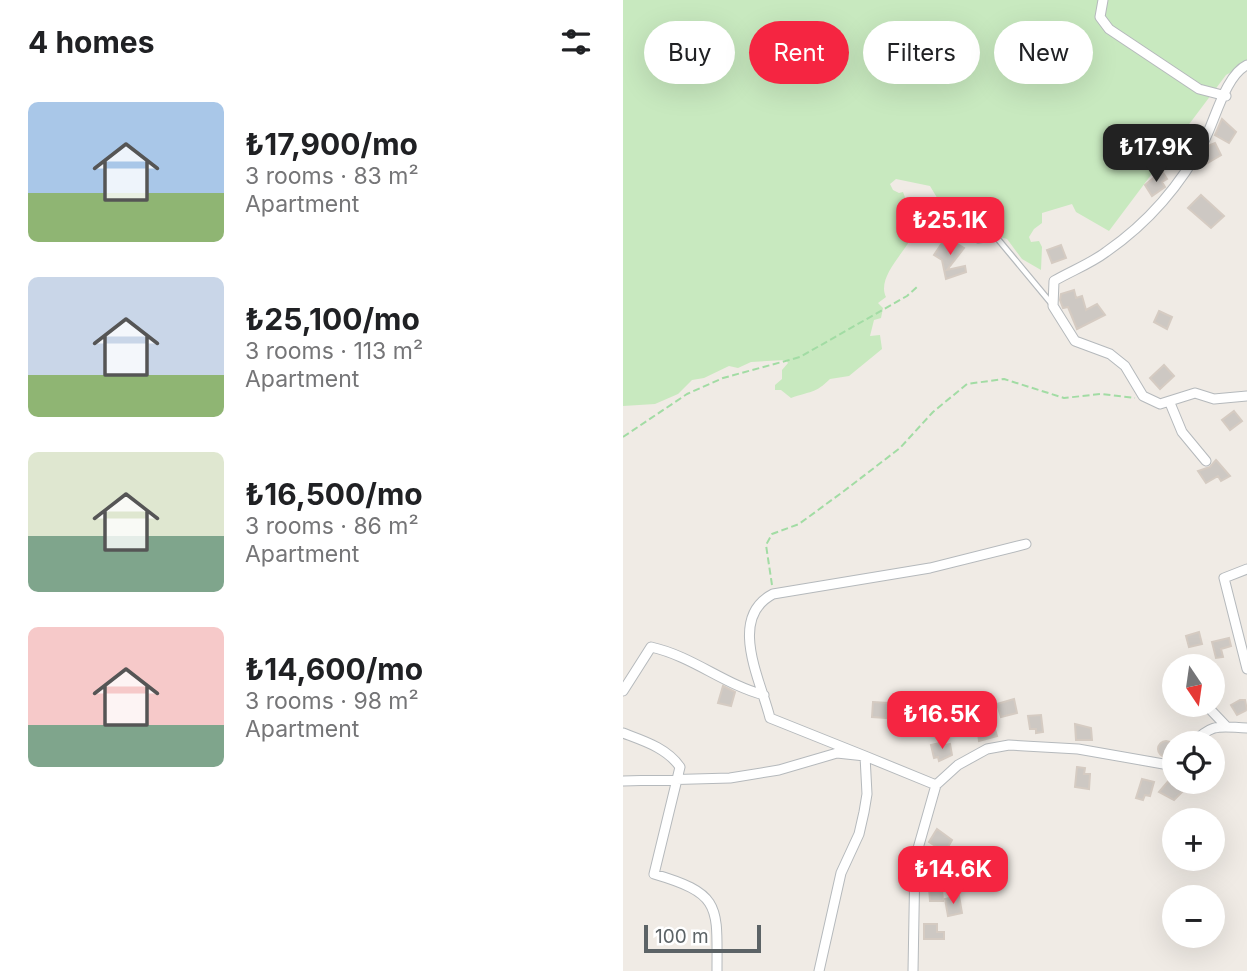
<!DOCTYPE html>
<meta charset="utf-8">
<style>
body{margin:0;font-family:Inter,sans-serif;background:#f2f2f2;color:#202124;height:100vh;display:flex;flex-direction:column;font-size:26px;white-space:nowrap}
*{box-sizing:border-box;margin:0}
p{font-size:23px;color:#757577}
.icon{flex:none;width:38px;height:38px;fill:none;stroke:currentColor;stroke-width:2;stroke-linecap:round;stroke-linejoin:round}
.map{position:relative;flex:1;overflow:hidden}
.details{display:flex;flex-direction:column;background:#fff;width:623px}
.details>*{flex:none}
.guide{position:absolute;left:21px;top:21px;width:497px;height:63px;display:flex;gap:14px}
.needle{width:46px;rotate:167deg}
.controls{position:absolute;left:539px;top:654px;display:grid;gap:14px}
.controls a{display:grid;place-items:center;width:63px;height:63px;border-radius:50%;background:#fff;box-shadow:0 7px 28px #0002;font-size:35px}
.scale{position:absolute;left:21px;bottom:18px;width:117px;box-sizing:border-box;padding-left:7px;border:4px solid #5c6366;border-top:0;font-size:19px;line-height:24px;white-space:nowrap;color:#5c6366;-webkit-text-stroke:5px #fff;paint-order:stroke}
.price{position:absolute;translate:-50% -60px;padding:0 16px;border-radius:14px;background:#f52541;color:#fff;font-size:23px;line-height:46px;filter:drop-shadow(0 2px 4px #0008)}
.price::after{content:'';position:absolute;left:50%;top:42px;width:21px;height:16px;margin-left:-10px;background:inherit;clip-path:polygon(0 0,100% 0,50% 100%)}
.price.current{background:#222;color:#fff}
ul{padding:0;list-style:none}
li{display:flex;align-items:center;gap:21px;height:175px;padding:0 28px}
li span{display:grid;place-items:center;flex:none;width:196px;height:140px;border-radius:10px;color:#555}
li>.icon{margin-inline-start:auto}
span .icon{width:84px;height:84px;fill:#fffc;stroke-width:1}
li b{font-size:30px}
h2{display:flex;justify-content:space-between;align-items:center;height:84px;padding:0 28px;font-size:30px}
.chip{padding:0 24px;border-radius:32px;background:#fff;box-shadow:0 7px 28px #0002;font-size:24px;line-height:63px}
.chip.current{background:#f52541;color:#fff}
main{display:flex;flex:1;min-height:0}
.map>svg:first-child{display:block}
</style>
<main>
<section class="details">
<h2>4 homes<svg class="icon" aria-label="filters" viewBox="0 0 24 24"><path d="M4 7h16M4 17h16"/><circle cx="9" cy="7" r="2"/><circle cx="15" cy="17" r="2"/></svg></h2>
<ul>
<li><span style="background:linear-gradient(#a9c7e8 65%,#8fb573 0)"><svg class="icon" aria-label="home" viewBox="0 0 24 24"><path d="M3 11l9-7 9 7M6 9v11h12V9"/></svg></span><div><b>₺17,900/mo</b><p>3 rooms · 83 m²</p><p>Apartment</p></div></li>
<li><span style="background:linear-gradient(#c9d6e8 70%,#8fb573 0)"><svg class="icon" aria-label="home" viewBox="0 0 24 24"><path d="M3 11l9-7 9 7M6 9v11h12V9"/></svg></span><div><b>₺25,100/mo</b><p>3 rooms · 113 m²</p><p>Apartment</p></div></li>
<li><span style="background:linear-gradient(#dfe7d0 60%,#7fa58c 0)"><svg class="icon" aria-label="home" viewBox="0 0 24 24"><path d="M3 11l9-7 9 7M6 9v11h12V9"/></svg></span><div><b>₺16,500/mo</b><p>3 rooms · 86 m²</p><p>Apartment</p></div></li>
<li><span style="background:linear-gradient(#f6c9c9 70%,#7fa58c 0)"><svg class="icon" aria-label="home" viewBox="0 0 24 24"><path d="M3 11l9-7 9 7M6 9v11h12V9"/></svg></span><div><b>₺14,600/mo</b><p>3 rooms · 98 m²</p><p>Apartment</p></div></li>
</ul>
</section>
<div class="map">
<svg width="624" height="971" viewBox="0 0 624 971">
<rect width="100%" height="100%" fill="#f0ebe5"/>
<path fill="#c8e9bf" d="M0,0H624V63L603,75L486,231L453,212L449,204L419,213V223L411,229L406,237L408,242L416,241L419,247L418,270L399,259L384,239L360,232L347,240L346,227L341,222L328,224L325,221L323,202L316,201L307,186L273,179L267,184L270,190L276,193L280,192L286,208L273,220L274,232L287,240C278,256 254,279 263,297L255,303L260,308L258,318L251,320L247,336L257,335L259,349L226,376L207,379C192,394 187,391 168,398L158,390H152V385L159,379V370L165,363L163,360L128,362L115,368L106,366L81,378L69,380L55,394L32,404L0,406Z"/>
<path fill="#cdc8c3" stroke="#d5cbc2" stroke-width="2" d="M599,119L613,132L606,143L592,135Z
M592,143L598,155L581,165L579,159L587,145Z
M539,171L544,179L539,182L542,187L529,196L522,185Z
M578,195L601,216L588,228L565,208Z
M323,237L341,248L324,270L342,266L343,272L323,279L319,260L311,255Z
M438,245L443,258L429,263L424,250Z
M451,290L453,298L459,296L463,310L474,304L482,315L454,329L445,307L440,308L437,300L438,294Z
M536,311L549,317L544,329L531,322Z
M541,365L551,376L537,389L527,378Z
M611,411L619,421L607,430L599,420Z
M593,460L607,476L598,481L595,476L583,483L575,471L587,467Z
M576,632L579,644L566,647L563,636Z
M606,638L608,646L598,649L600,657L593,658L589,642Z
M100,686L112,692L108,706L95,703Z
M391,699L394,713L378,717L374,704Z
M617,700H622L624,710L614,715L608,705Z
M250,702L265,703L263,718L249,717Z
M418,715L420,732L413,733V729H407L405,716Z
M369,720L374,736L356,741L354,725Z
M452,724L468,728L469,740H453Z
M535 749a8 8 0 1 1 16 0a8 8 0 1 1-16 0Z
M321,742L322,745L327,744L329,755L316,761L315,757L311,758L308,745Z
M454,767L462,768L461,774H467L466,789L452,787Z
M548,778L561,790L551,800L536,792Z
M519,779L531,782L527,796L522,795L520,800L513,798Z
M314,829L329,840L322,852L306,842Z
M358,853L367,856L366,860L370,862L367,876L353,873Z
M300,858L311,859L309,876L299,875Z
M312,871L327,872L326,879L318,878L320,901H307L306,887H311Z
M336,896L339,913L325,916L322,899Z
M301,924H314V932H321V939H301Z"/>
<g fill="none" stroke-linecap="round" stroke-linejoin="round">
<defs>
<path id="service" d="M355,240L374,238L428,303"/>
<path id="minor" d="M480,0L477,17L486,29L576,89L603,96
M624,65C603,75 593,117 582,139C559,183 525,223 483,252C467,264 448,271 431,281L430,306L452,341L487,354L502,366L520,396L537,404L572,393L591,399L624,396
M547,403L559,432L583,461
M624,569L601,578L624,669
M0,691L28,647C69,656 102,685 141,695
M583,705L603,726
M0,733C21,741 44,748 57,767L31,874C99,894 94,906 94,971
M569,744C590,722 597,727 624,728
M0,781L107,778L156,770L214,753L242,756L313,785
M196,971L218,873L236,834L241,812L244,794L242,756L147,718C138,681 104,618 150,594L307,568L403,544
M290,971L292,859L313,785L335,765L364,749L386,745L455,749L546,765L551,762"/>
</defs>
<use href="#service" stroke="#b5b9bc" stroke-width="7"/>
<use href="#minor" stroke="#b5b9bc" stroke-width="11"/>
<path stroke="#a2dca4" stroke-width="2" stroke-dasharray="7 3.5" stroke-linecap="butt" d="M0,437L64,394L100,378L177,357L284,296L294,287
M149,585L143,545L149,534L176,524L221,491L277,448L310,412L344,384L381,379L441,398L478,394L512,398"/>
<use href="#service" stroke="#fff" stroke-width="4.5"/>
<use href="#minor" stroke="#fff" stroke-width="9"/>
</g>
</svg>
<div class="controls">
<a><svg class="needle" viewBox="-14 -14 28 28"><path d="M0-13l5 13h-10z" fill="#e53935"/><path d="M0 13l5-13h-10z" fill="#757577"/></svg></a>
<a><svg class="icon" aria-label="locate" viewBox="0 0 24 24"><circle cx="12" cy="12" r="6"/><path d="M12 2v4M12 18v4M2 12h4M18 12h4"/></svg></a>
<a>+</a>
<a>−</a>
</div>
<div class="scale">100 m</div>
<b class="price current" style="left:533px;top:184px">₺17.9K</b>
<b class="price" style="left:327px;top:257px">₺25.1K</b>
<b class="price" style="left:319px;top:751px">₺16.5K</b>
<b class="price" style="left:330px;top:906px">₺14.6K</b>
<div class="guide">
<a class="chip">Buy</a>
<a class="chip current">Rent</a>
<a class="chip">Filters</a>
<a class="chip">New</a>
</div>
</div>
</main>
